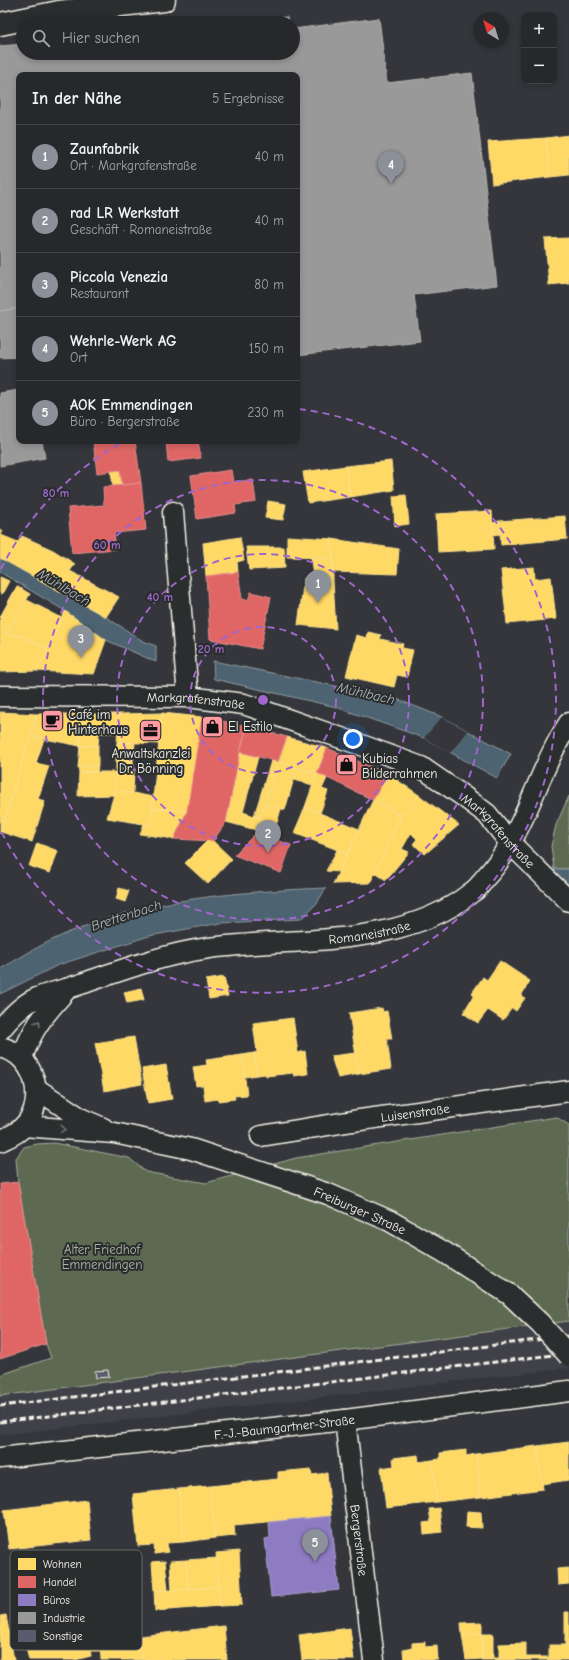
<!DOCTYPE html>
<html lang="de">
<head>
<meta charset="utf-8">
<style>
  body { margin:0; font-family:"Comic Neue",sans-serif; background:#333438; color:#f1f3f6 }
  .controls { position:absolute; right:12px; top:12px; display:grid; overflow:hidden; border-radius:8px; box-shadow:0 2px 6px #0003 }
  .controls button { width:36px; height:36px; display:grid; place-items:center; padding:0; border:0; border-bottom:1px solid #434448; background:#27282c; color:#f1f3f6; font:20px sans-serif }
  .compass { position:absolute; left:473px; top:12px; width:36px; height:36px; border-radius:50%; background:#27282c; box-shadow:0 2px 6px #0003; rotate:322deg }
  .you { position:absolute; left:353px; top:739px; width:14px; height:14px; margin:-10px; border:3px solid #fff; border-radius:50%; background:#1a73e8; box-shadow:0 0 0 6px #1a73e833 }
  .badge { display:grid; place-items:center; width:26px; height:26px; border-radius:50%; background:#8c9099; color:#fff; font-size:13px; font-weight:700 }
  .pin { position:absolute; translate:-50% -33px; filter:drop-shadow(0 1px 2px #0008) }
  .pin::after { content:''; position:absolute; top:21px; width:14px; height:12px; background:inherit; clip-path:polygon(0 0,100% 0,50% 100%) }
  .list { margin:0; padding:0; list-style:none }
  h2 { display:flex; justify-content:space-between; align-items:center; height:52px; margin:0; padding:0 16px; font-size:17px }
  h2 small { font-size:13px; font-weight:400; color:#a4a6a9 }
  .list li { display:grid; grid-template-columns:26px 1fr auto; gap:12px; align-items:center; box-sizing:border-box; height:64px; padding:0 16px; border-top:1px solid #434448 }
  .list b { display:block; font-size:15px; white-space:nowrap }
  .list p { margin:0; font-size:13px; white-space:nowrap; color:#a4a6a9 }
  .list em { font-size:13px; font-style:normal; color:#a4a6a9 }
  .icon { flex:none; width:22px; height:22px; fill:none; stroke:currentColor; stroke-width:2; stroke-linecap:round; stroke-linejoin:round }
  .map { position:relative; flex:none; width:569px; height:1660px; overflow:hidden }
  .search { position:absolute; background:#27282c; box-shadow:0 2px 6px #0003; left:16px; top:16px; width:284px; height:44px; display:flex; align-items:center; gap:10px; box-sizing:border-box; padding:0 14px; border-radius:22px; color:#a4a6a9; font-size:15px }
  .panel { position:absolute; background:#27282c; box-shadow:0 2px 6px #0003; left:16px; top:72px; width:284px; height:372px; border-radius:8px }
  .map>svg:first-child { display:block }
  .built { fill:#40414a }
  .green { fill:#5d6a51; stroke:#a8ae9c }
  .water { fill:#4d6371; stroke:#909ca1 }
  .pier { fill:#34363b }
  .homes { fill:#ffd966; stroke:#fce08d }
  .shops { fill:#e06666; stroke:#e6908d }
  .offices { fill:#8e7cc3; stroke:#ad9fce }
  .industry { fill:#999; stroke:#b4b3b1 }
  .building { fill:#5c5b6d; stroke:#f4f1e8 }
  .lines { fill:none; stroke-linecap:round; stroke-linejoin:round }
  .street-casing { stroke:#f4f1e8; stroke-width:23 }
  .secondary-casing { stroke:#f4f1e8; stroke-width:25 }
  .street { stroke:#2a2d2e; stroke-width:20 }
  .secondary { stroke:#2a2d2e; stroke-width:22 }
  .rail { stroke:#f4f1e8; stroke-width:3; stroke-dasharray:6 3; stroke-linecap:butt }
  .street-bridge-casing { stroke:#f4f1e8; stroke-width:23; stroke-linecap:butt }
  .street-bridge { stroke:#2a2d2e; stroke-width:20 }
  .oneway { stroke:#71726f }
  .ring { fill:none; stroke:#9f67cb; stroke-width:2; stroke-dasharray:7 5 }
  .labels { text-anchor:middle; stroke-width:4; stroke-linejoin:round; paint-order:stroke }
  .street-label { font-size:13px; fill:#f4f1e8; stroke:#2a2d2e }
  .poi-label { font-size:13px; fill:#f4f1e8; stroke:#2a2d2e; text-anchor:start }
  .park-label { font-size:13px; fill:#b0b4a4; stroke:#2a2d2e }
  .water-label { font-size:14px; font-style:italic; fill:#b1b8b8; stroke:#2a2d2e }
  .key { fill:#2a2d2e; stroke:#676866; stroke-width:1 }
  .key-label { font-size:11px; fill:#f4f1e8 }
  .centre { fill:#9f67cb; stroke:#2a2d2e; stroke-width:2 }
  .ring-label { font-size:12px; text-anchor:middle; font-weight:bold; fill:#9f67cb; stroke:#2a2d2e; stroke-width:4; stroke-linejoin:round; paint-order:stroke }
</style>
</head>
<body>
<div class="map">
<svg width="569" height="1660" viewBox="0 0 569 1660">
  <rect width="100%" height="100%" fill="#34363b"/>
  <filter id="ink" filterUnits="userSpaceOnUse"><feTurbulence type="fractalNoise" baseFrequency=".025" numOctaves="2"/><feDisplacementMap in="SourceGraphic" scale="8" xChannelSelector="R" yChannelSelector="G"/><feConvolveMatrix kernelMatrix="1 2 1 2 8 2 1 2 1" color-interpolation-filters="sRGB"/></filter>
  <g filter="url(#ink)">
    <path class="built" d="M569,1321V1368L0,1435V1397Z"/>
    <path class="green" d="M569,796V869H554L551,846L556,825Z
      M556,1117L569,1125V1321L0,1396V1375L51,1358L46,1344L18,1182L16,1158L24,1147L37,1144L54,1143L129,1158L146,1172L206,1183L296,1158Z"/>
    <path class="water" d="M0,558L106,617L143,641L156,646V662L106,640L65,611L0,572Z
      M213,661L394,698L442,717L511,754L497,778L424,738L336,707L214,679Z
      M554,869H569V888L562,881Z
      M326,888L317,903L301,919L220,923L149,936L58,965L0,994V969C17,960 33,949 50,941C137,899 231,892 326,888Z"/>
    <path class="pier" d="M442,717L468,731L450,753L424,738Z"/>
    <path class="homes" d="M569,135V175L550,177L546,138Z
      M546,138L550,177L492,184L488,142Z
      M569,238V283L549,285L545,239Z
      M391,461L394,490L350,497L346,466Z
      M346,466L350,497L308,503L303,472Z
      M120,470L122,485L113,486L111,471Z
      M406,495L409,524L395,526L393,496Z
      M268,501L286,504L283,520L265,518Z
      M492,511L494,549L438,552L436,514Z
      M565,516L567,539L501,545L499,521Z
      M499,521L500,534L493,535L492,523Z
      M0,529L3,531L1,535L18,542L22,536L53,550L75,564L70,571L119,597L106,617L0,558Z
      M287,536L332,539L333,558L287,557Z
      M240,537L244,560L237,562L238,572L206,576L203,543Z
      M332,539L399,549L397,574L333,572Z
      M246,547H284L285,568L249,570Z
      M311,558H333V581L313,579Z
      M534,567L535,579L551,577L556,619L507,624L501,570Z
      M0,577L9,581L2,594L0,593Z
      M304,578L333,581L336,629L298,625Z
      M17,586L30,594L6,634L21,636L48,648L37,671L0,672V617Z
      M27,600L62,618L48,648L21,636L6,634Z
      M65,611L106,640L94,674L37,671Z
      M368,632L381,635L380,639L403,644L402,648L413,650L407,677L397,675L394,687L346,676L356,635L367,638Z
      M0,712L37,714L0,834Z
      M162,713L159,744L117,742L119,714Z
      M162,713L202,717L187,811L152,808Z
      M37,714H82L80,746L30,736Z
      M82,714H119L117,733H80Z
      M80,733H99L98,745L80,746Z
      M30,736L44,739L36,763L49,766L38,799L45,801L32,842L1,832Z
      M287,737L327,748L317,773L278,762Z
      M117,742L135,743L134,753L116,752Z
      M98,745V766L78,767L80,746Z
      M116,752L134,753L133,761H116Z
      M240,752L258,757L243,812L260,818L256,830L226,822Z
      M116,761H133L134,772H116Z
      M271,761L278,762L260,818L254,816Z
      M278,762L297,768L285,810L265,804Z
      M98,766L97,772H79L78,767Z
      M297,768L317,773L313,785L294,780Z
      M79,772H116L115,795L78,796Z
      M116,772H134L133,793L115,791Z
      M317,773L327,778L322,789L328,791L320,813L305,807Z
      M388,774L419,795L401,816L373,800Z
      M115,791L133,793L153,797L150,825L107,818Z
      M419,795L459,825L425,854L413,844L417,839L411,833L402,849L409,852L386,880L375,873L401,816Z
      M373,800L401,816L375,873L370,883L333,884Z
      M265,804L281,809L275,829L258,824Z
      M305,807L359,829L348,854L294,833Z
      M152,808L187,811L174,839L140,834L144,824L150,825Z
      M207,841H213L232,859L208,884L185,863Z
      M37,843L58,851L50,873L29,866Z
      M337,850L348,854L339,872L326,871Z
      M119,888L129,891L125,902L116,899Z
      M500,961L530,981L521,996L525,998L516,1011L512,1008L503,1020L488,1010L478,1023L463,1013L474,995L472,993L483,977L487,980Z
      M224,977L228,996L209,999L206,980Z
      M141,988L144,1000L127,1003L124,992Z
      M382,1008L383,1012L387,1011L392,1039H387L391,1069L359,1074L349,1013Z
      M293,1018L298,1053L305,1051L308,1074L294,1076L293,1073L266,1076V1074L257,1075L254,1053L257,1052L253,1023Z
      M134,1037L142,1084L104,1091L95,1043Z
      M254,1053L257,1075L245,1077L242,1055Z
      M355,1053L359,1074L338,1078L331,1056Z
      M242,1055L247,1095L234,1096L235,1099L218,1101L217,1099L205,1101L203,1085L196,1086L193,1067L207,1065L206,1060Z
      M166,1065L172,1099L148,1103L142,1069Z
      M569,1442V1480L542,1484L537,1446Z
      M537,1446L543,1489L481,1497L476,1454Z
      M466,1450V1456L476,1454L481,1497L437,1502L432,1460L440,1459V1453Z
      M418,1455L419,1462L432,1460L437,1502L386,1508L381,1468L394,1466L393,1458Z
      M311,1469L312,1475L327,1473L331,1516L234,1525L235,1536L215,1538L210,1486L278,1479V1472Z
      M210,1486L215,1538L184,1542L179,1489Z
      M179,1489L184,1542L167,1543L168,1552L155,1554L154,1545L138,1546L133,1494Z
      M87,1500L91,1540L9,1549L4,1510Z
      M439,1508L442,1532L424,1534L423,1523L431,1522L429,1509Z
      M467,1511L481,1512L482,1528L466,1527Z
      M239,1551L242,1605L220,1606L216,1553Z
      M217,1558L219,1587L188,1589L186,1560Z
      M186,1560L188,1589L172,1590L170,1561Z
      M165,1561L168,1590L154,1591L152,1562Z
      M569,1568V1584L558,1585L557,1569Z
      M219,1587L220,1606L155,1611L154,1591Z
      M82,1590L91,1656L75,1660H29L16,1608Z
      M565,1612H569V1645H565Z
      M6,1615L14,1660H0V1616Z
      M482,1622V1634L462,1635L461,1623Z
      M224,1626L227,1660H143L140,1636Z
      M350,1628L354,1660H302L299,1635Z
      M482,1634H493V1658H499V1644L526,1643V1657H549V1645H569V1660H482Z
      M482,1634V1659L466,1660L462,1635Z
      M140,1636L143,1660H101L100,1641Z
      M100,1641V1651H91L89,1642Z
      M425,1642V1647L437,1646L438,1660H404L403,1650L412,1648V1643Z"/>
    <path class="shops" d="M93,441H135L141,483L122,485L120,470L97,473Z
      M166,441H198L201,458L168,462Z
      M231,470L233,482L253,480L256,502L235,505L236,513L197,519L191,476Z
      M141,483L146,530L114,533L116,549L72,553L68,508L104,505L103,487Z
      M238,572L242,599L248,600L251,592L271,597L260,649L210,639L206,576Z
      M202,717L247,726L240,752L226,822L213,841L174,839L187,811Z
      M247,726L287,737L278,762L240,752Z
      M327,748L388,774L373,800L317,773Z
      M256,833L291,845L281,873L234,855Z
      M18,1182L46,1344L0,1359V1184Z"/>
    <path class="offices" d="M331,1516L339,1590L271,1597L265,1539L270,1538L269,1522Z"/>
    <path class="industry" d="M287,17L288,23H210Z
      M379,18L387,83L472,73L497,285L414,295L420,341L297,355V75H19V308L0,311V46L23,44V53H293V29Z
      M19,308V357L0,358V311Z
      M19,390V441H42L45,458L0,466V393Z"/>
    <path class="building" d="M108,1370L109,1377L96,1378L95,1371Z"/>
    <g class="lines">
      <defs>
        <g id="street">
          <path d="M173,512L188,697"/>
          <path id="s1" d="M0,696L188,697L244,704L364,746L421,767L463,796L487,814L511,844L569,901"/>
          <path id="s2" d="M0,1030C9,1019 24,1003 37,998C52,992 68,989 84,983C125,969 165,954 209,948C293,937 403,949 472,892C477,889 481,884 484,879C526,834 536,773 569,723"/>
          <path d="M0,1047C35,1054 48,1101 24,1126C18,1133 9,1137 0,1141"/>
          <path d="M22,1058C33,1026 45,1014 67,989"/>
          <path d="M37,1089L82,1119L103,1128"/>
          <path d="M24,1126L114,1133L191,1149L328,1194L390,1221"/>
          <path id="s3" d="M261,1136L353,1121L569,1091"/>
          <path id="s4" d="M345,1420L374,1660"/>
          <path id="s5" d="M0,1458L345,1420L569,1391"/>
        </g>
        <path id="secondary" d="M0,24L59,12L164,0"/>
      </defs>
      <use href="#street" class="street-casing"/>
      <use href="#secondary" class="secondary-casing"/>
      <use href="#street" class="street"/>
      <use href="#secondary" class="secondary"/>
      <path class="rail" d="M0,1406L569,1336
        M0,1422L569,1353"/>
      <defs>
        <path id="street-bridge" d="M390,1221L444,1252L509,1294L540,1323L569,1356"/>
      </defs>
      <use href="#street-bridge" class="street-bridge-casing"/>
      <use href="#street-bridge" class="street-bridge"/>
    </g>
    <defs><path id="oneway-chevron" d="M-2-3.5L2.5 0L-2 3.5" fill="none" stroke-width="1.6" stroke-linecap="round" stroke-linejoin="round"/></defs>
    <g class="oneway">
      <use href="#oneway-chevron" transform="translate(38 1023) rotate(-58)"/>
      <use href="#oneway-chevron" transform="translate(63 1129) rotate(5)"/>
    </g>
  </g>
  <g class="ring">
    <circle cx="263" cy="700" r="73"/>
    <circle cx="263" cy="700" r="146"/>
    <circle cx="263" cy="700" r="220"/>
    <path d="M1 569A293 293 0 0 1 125 441M299 409A293 293 0 1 1 1 831"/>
  </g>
  <defs>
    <symbol id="cafe-square" viewBox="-11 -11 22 22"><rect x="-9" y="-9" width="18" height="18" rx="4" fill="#ff9aa2" stroke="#2a2d2e"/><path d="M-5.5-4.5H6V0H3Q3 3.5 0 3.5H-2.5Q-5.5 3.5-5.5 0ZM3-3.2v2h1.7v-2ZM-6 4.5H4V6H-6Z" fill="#111"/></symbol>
    <symbol id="shop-square" viewBox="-11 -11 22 22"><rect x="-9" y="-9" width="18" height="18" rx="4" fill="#ff9aa2" stroke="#2a2d2e"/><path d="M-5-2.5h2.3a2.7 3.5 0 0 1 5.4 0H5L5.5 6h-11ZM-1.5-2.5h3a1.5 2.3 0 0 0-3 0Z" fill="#111"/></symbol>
    <symbol id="office-square" viewBox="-11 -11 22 22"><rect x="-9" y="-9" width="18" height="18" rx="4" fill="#ff9aa2" stroke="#2a2d2e"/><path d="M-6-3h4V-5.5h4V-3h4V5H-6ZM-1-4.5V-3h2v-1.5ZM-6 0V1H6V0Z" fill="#111"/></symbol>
  </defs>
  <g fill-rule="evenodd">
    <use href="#cafe-square" x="40" y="708" width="25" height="25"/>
    <use href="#shop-square" x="200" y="714" width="25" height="25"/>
    <use href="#office-square" x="138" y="718" width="25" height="25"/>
    <use href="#shop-square" x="334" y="752" width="25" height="25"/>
  </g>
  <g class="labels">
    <g class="street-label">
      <text dy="5" stroke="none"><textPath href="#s1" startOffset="196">Markgrafenstraße</textPath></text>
      <text dy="5" stroke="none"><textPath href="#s1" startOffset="533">Markgrafenstraße</textPath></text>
      <text dy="5" stroke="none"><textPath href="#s2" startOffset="390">Romaneistraße</textPath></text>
      <text dy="5" stroke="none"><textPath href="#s3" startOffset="156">Luisenstraße</textPath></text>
      <text transform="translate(360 1210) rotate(24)" y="5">Freiburger Straße</text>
      <text dy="5" stroke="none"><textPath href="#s5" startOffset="286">F.-J.-Baumgartner-Straße</textPath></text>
      <text dy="5" stroke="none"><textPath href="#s4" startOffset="121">Bergerstraße</textPath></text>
    </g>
    <g class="poi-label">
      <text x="68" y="719">Café im<tspan x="68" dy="15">Hinterhaus</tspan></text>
      <text x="228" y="731">El Estilo</text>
      <text x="151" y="758" text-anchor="middle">Anwaltskanzlei<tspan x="151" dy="15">Dr. Bönning</tspan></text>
      <text x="362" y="763">Kubias<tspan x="362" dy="15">Bilderrahmen</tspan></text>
    </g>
    <g class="park-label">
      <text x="102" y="1254">Alter Friedhof<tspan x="102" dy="15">Emmendingen</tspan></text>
    </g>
    <g class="water-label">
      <text transform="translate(64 587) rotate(31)" y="5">Mühlbach</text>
      <text transform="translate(366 693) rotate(13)" y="5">Mühlbach</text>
      <text transform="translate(126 915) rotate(-18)" y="5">Brettenbach</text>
    </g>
  </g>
  <rect x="10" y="1550" width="132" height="100" rx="6" class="key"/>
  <rect x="18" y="1558" width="18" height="12" fill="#ffd966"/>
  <rect x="18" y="1576" width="18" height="12" fill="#e06666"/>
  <rect x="18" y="1594" width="18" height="12" fill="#8e7cc3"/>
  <rect x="18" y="1612" width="18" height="12" fill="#999"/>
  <rect x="18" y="1630" width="18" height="12" fill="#5c5b6d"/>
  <g class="key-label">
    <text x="43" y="1568">Wohnen</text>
    <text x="43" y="1586">Handel</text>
    <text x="43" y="1604">Büros</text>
    <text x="43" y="1622">Industrie</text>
    <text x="43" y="1640">Sonstige</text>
  </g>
  <circle cx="263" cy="700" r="6" class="centre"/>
  <g class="ring-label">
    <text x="56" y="497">80 m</text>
    <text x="107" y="549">60 m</text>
    <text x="160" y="601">40 m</text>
    <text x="211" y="653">20 m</text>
  </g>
</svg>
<div class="controls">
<button>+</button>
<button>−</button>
</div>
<svg class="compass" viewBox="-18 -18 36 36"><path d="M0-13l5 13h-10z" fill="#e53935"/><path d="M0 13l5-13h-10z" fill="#a4a6a9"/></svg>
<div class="you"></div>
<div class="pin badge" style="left:318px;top:603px">1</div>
<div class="pin badge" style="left:268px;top:853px">2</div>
<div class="pin badge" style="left:81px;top:658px">3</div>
<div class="pin badge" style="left:391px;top:184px">4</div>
<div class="pin badge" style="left:315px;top:1562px">5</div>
<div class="search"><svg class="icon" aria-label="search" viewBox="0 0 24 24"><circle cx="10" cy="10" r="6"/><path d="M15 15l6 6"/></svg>Hier suchen</div>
<section class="panel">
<h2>In der Nähe<small>5 Ergebnisse</small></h2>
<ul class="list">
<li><span class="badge">1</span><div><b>Zaunfabrik</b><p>Ort · Markgrafenstraße</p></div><em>40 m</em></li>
<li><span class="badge">2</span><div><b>rad LR Werkstatt</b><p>Geschäft · Romaneistraße</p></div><em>40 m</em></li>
<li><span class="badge">3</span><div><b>Piccola Venezia</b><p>Restaurant</p></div><em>80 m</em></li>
<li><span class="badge">4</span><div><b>Wehrle-Werk AG</b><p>Ort</p></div><em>150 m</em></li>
<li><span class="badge">5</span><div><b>AOK Emmendingen</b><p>Büro · Bergerstraße</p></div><em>230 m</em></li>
</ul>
</section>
</div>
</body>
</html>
